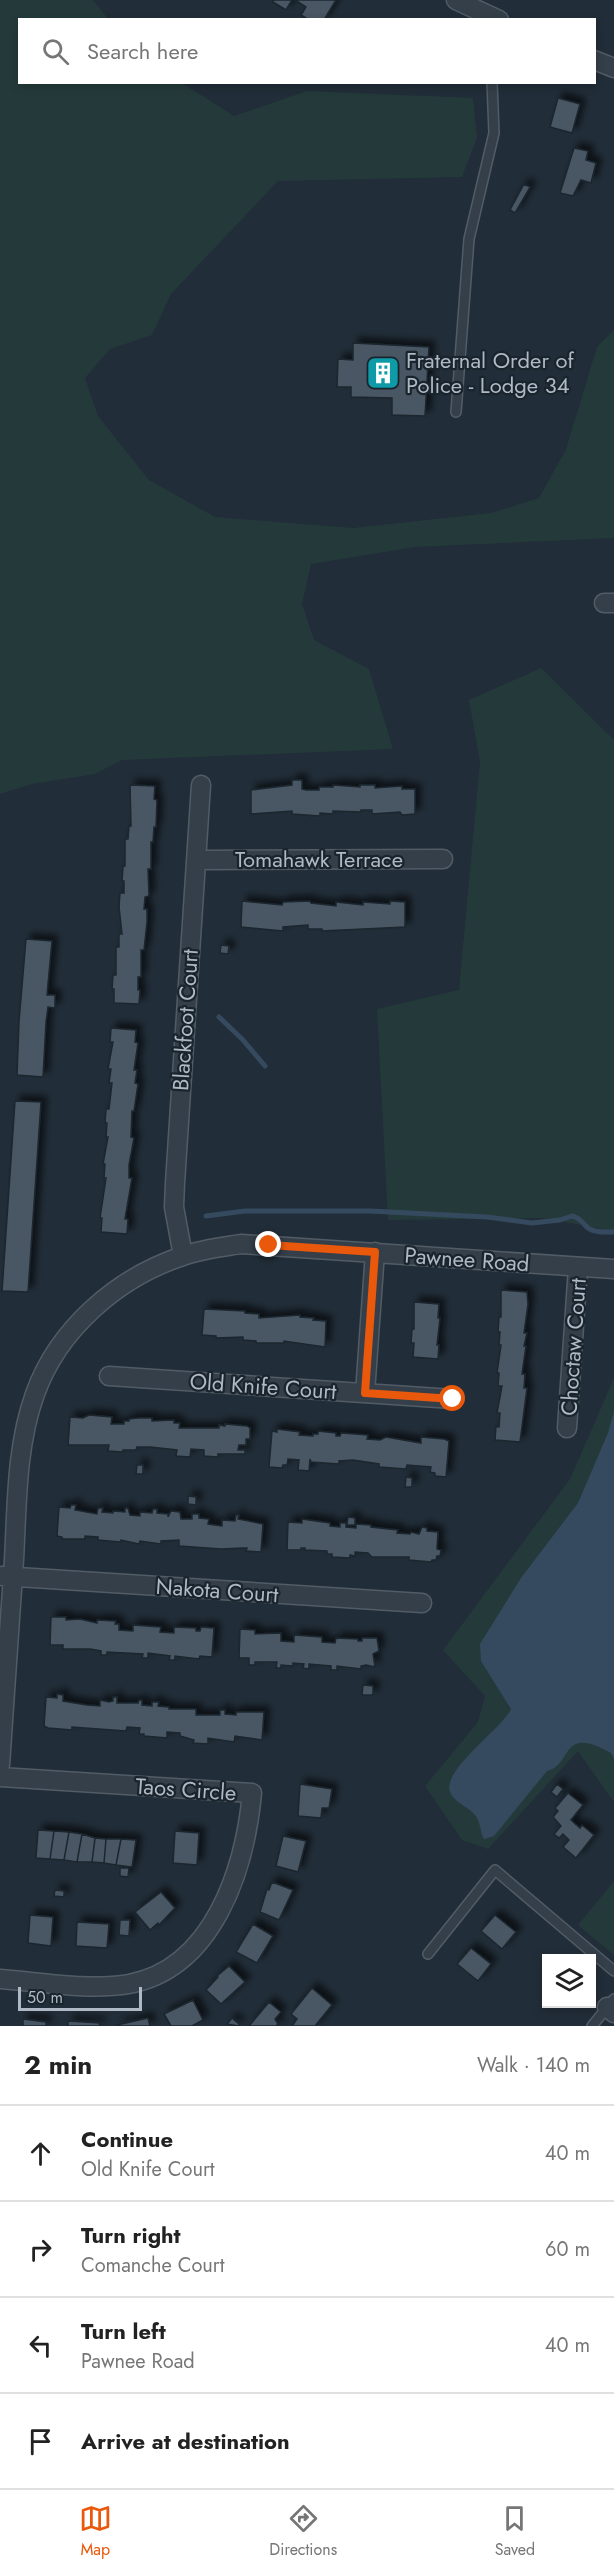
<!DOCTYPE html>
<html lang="en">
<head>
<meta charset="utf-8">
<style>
  body { margin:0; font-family:Jost,sans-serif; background:#f2f2f2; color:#222 }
  .controls { position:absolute; right:18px; bottom:18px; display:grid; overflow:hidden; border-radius:0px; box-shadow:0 3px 9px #0003 }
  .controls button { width:54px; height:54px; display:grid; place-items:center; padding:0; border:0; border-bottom:2px solid #e0e0e0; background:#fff; color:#222; font:30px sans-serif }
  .scale { position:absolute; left:18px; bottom:15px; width:124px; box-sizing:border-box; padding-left:6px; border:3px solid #afb9c5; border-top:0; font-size:16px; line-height:21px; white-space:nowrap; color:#afb9c5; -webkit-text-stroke:4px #1a242d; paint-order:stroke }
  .stop { position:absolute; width:18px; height:18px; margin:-14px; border:4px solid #ea580c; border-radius:50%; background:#fff }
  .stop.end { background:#ea580c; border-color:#fff; box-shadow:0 2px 6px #0008 }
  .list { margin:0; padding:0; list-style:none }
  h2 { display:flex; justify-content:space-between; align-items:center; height:78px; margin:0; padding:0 24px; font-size:26px }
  h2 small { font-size:20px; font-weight:400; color:#767676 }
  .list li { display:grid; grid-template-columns:39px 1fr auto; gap:18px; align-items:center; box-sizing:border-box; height:96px; padding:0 24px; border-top:2px solid #e0e0e0 }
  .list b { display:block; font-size:22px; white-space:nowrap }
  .list p { margin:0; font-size:20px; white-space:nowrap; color:#767676 }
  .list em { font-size:20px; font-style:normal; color:#767676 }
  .icon { flex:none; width:33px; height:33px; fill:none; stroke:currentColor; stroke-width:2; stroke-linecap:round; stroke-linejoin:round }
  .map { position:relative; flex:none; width:614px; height:2026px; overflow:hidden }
  .search { position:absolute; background:#fff; box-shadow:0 3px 9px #0003; left:18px; right:18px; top:18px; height:66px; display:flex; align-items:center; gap:15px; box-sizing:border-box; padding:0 21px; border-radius:0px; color:#767676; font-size:22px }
  .sheet { height:462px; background:#fff }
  nav { display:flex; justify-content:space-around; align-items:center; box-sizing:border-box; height:84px; border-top:2px solid #e0e0e0; background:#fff; font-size:16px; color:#767676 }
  nav a { display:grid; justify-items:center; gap:3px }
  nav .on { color:#ea580c }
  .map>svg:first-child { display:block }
  .green { fill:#243a3a }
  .water { fill:#354a5f }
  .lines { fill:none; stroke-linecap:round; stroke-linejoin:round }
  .stream { stroke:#354a5f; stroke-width:5 }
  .building { fill:#495764; stroke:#1c262f; stroke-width:1.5; filter:url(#shadow) }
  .service-casing { stroke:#525c66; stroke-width:12 }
  .minor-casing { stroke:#525c66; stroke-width:21 }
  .service { stroke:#353f49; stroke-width:9 }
  .minor { stroke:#353f49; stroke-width:18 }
  .route { stroke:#ea580c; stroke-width:8 }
  .labels { text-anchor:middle; stroke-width:4.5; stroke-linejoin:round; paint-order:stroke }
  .poi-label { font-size:22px; fill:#afb9c5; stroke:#1a242d; text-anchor:start }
  .street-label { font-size:22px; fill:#afb9c5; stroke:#1a242d }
</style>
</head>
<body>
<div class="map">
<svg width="614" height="2026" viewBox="0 0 614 2026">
  <defs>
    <filter id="shadow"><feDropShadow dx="5.5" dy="-5.5" stdDeviation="3" flood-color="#0009"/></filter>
  </defs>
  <rect width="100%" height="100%" fill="#212d38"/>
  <path class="green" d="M0,0H93L108,19L20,20V82L182,83L234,116L307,91L473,98L477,138L462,177L278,181L171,294L152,335L110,349L85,378L98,416L149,480L215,517L353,528L491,513L539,498L566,449L597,347L614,330V538L415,547L311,564L302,604L314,640L369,669L393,749L122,760L95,774L32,784L0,794Z
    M541,668L614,740V1231L543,1218L388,1220L377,1009L459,990L480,762L469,700Z
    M614,1378V1802L578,1751L488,1849L462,1840L425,1786L478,1722L485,1696L443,1650L570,1479Z
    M614,1881V1955L578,1925Z"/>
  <path class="water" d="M614,1411V1759L611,1753C560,1724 573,1765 547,1771L494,1836L484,1839C480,1832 481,1825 477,1818C471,1807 455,1804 450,1792C442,1769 502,1729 511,1709L481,1661L480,1644L521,1578L578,1503L608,1433Z"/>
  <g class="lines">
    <path class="stream" d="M219,1017L243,1040L265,1066
      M206,1216L245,1211H370L487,1217L532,1223L560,1220L572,1216C581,1218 582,1223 588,1228C595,1233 606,1232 614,1232"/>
  </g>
  <path class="building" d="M274,0H292L286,10L273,2Z
    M295,0H336L324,20H309L301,15L306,7Z
    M558,98L580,104L572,133L550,127Z
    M574,148L588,151L586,160L596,163L591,183L581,180L573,196L560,193Z
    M524,184L530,187L515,213L510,210Z
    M353,343L429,347L425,416L392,415V398L351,397V387H337L338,359L353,360Z
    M292,780H302V789L306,790H319V787H333V785L360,787V785H375V788L402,786V789H415V814L402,815L400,812L372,814V810H361V812L333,811V814L320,813V816L292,814V811L251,814V790L292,785Z
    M130,785L155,786L154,799L157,800L156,827H154L153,842H151V869H148L149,896L145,897L144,909H147V922L144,950H141V977H138V990H140L139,1004L114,1003V989H112L113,975H116V947H119V934H122L119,907L120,893H124V881H122L123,866H125V839H128L129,826H131Z
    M242,901L282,905L283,902L310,901L311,903L336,906V902L363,905V902L390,904V901L405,902V927L322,931V929H308V925L283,927V931L241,927Z
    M26,939L52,941L47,995H55V1008L48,1007L46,1022L43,1077L17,1075L19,1021Z
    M221,945L229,946L228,954L220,953Z
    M111,1028L136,1030L135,1042L138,1043L134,1070H137L135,1083L138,1084L134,1111H132L131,1137L134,1138L129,1165V1178H132L125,1219H128L127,1234L101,1232L102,1218H100L106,1178H104L105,1164H103L108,1137H106L107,1123H105L106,1109H109L112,1083H109L111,1069H108L113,1042H110Z
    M15,1101L41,1102L28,1292L2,1291Z
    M501,1290L527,1292L528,1304L524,1333H527L524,1346H526L522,1374H525L524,1388H527L520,1442L495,1440L496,1426L499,1427L500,1413H497L502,1386H498L499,1373H497L501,1345H499L500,1332H498L499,1317H501Z
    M414,1302L439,1304L438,1318H440L437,1345H439L438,1359L413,1357L414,1343H411L412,1329H414Z
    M204,1309L245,1311V1313L259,1314V1318L300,1315V1317L314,1318L313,1320L326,1321L325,1347L284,1341V1343H256V1341L243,1340V1337L216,1338V1336L202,1335Z
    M89,1415L112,1417L111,1424H124V1421H129V1419L138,1418H152V1421L174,1420V1423H180L179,1428H219V1425L225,1426V1424L247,1426L250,1428V1439H246V1445H239L238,1450H245V1454H218V1457L204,1456V1450L191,1449L190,1457L176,1456L177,1450L150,1447H137L136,1450H123V1452L108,1451L109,1445H68L70,1417L83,1418Z
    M277,1429L300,1432L299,1435L313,1436V1434H318V1431L336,1433V1436H340L341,1433L368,1435L367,1439L380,1440L386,1437L421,1443V1437L444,1439L449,1441L446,1477L435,1476V1473L430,1472L431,1467L407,1465L406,1469L379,1467V1464L353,1460L339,1461V1464L311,1462L310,1459L309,1471L298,1470L299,1460L288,1459L287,1465H283L282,1468L269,1467L272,1431L277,1432Z
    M137,1465H143V1474H136Z
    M406,1477L412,1478V1487H405Z
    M188,1496L196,1497V1505L188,1504Z
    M71,1505H76L75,1510L97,1514L98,1508H103L102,1512L113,1513V1511L125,1512V1508H128L130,1515L140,1516V1512L152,1513L153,1509H157V1513L168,1514V1517L171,1511L180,1512L181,1519H192V1514H199V1518L209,1519L208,1524L222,1526V1520L235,1521L236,1515H239L238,1519L263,1524L261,1552L246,1551L247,1548H243L221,1549L179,1546V1540L161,1541V1544L140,1541L139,1544L121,1540L120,1542L98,1540V1537L85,1536V1539H62V1537L57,1536L59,1507L70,1508Z
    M348,1517L355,1518V1525H347Z
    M302,1519L330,1523V1526L340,1527V1523H346V1527L356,1528V1524L371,1525V1527L398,1530L397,1533L410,1534L411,1532L419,1534L422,1527L427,1528V1531L438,1532L437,1549L441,1550L440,1556H437L436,1560H432L431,1562L409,1560V1557H372L368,1553L355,1552V1556L350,1555V1558L332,1557V1554H327V1551L305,1550V1548H301V1550H287L288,1522L302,1523Z
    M51,1617H66V1620L80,1619L97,1623V1620L116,1621L115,1624H119V1630L133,1631V1625L161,1627L160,1632L174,1633V1627L196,1628V1631H200L201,1627L214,1628L212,1657L200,1656L199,1659L175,1656V1660H169L170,1656L148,1653V1658H142L143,1654L107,1652V1655H101V1651L90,1649H63V1645H50Z
    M240,1629L255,1630V1634L281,1633V1641L294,1642V1635L322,1637V1642L335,1643L336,1638L358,1639V1641H362V1638H377L379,1651L373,1654L375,1667L366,1665L361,1666V1669L337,1666V1670H331V1666L309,1664V1669L303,1668L304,1664L293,1663V1666L281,1665V1668H276L277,1662H255V1665H249V1658H239Z
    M363,1685L373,1686V1695H362Z
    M57,1694L63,1695V1701L87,1705L100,1706V1700L109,1702L113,1701V1697H117V1703H138L139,1700H142V1705L152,1706V1702H159L158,1706L169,1707V1709H196V1715H220V1710H225V1714L236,1715V1712H264L262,1740L235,1736L234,1742L208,1738V1744L193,1743L194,1740L180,1736V1733L167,1732V1738L144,1736V1734H139L140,1728L127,1727L126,1731L72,1727V1730L48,1728L44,1726L46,1697L57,1698Z
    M300,1784L332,1789L329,1808H322L321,1818L298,1816Z
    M557,1784L563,1789L557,1797L551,1792Z
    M568,1793L583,1805L571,1820L580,1828L582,1825L594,1835L576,1858L563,1847L569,1840L563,1834L559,1838L554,1834L561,1826L553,1817L558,1811L555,1808Z
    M38,1830L54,1831L50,1859L36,1858Z
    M54,1831L69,1832L64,1860L50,1859Z
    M175,1831L199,1833L197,1865L173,1863Z
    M69,1832L82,1834L77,1862L64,1860Z
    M82,1834L95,1838L92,1862H77Z
    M283,1836L306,1841L298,1872L276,1866Z
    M95,1838L106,1839L104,1863L92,1862Z
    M106,1839H121L116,1865L104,1863Z
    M121,1839L136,1840L132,1867L116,1865Z
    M120,1868H129L128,1877L120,1876Z
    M272,1882L293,1890L279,1920L260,1912L267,1889L269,1890Z
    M55,1890L64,1891V1897L54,1896Z
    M161,1892L175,1908L159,1925L158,1923L150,1930L135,1912Z
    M30,1915L53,1917L51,1946L28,1943Z
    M495,1915L516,1932L502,1949L481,1931Z
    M120,1920H130L129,1936L119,1935Z
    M77,1922L109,1924L107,1948L76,1946Z
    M253,1924L273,1936L257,1963L236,1952Z
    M471,1948L491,1964L478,1981L457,1964Z
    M229,1966L245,1982L221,2004L206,1990L218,1977L217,1976Z
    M312,1988L332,2005L315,2026H292L297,2019L291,2014Z
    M193,2000L203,2020L192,2026H171L164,2014Z
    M269,2002L281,2012L275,2019L278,2024L276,2026H249Z
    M148,2018L150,2026H117V2025Z
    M232,2018L239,2024L238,2026L227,2024Z
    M23,2019L46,2022V2026H23Z
    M68,2021L100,2023L99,2026H68Z"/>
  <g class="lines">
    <defs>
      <path id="service" d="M456,412L469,239L494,133L492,82
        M428,1954L495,1870L614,1971
        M592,2026L614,1999"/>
      <path id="minor" d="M456,0L499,20
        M594,60L614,68
        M604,603H614
        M196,860L443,859
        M183,1256L174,1207L175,1183L201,785
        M109,1376L453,1399
        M365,1393L375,1252
        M567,1428L578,1267
        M2,1576L422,1603
        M0,1765C4,1697 9,1629 14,1560C17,1506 16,1446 35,1394C58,1329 118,1277 183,1256C202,1249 222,1247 241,1244L614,1269
        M0,1777L252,1793C245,1868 214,1968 129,1984C88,1991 41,1982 0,1979
        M607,2007L614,2013"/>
    </defs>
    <use href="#service" class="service-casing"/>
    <use href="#minor" class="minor-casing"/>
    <use href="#service" class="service"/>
    <use href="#minor" class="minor"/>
  </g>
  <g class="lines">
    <path class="route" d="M269,1245L375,1252L365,1393L453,1399"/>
  </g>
  <defs>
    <symbol id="building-square" viewBox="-11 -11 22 22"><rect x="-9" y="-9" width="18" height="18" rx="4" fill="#0f9aa8" stroke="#1a242d"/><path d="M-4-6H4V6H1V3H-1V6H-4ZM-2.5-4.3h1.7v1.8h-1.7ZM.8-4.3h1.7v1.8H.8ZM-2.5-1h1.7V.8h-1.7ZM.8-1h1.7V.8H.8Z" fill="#fff"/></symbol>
  </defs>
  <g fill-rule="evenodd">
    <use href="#building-square" x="364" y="354" width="38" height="38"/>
  </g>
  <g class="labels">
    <g class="poi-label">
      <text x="406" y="368">Fraternal Order of<tspan x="406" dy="25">Police - Lodge 34</tspan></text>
    </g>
    <g class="street-label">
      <text x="319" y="867">Tomahawk Terrace</text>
      <text transform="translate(185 1020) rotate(-86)" y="8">Blackfoot Court</text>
      <text transform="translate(467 1259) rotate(4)" y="8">Pawnee Road</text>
      <text transform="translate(573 1347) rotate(-86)" y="8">Choctaw Court</text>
      <text transform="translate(263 1386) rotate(4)" y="8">Old Knife Court</text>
      <text transform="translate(217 1590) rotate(4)" y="8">Nakota Court</text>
      <text transform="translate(186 1789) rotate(4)" y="8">Taos Circle</text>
    </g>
  </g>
</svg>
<div class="controls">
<button><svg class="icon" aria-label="layers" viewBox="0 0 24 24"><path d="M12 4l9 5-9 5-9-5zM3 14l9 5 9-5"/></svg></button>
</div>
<div class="scale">50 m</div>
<div class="stop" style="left:453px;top:1399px"></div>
<div class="stop end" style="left:269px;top:1245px"></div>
<div class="search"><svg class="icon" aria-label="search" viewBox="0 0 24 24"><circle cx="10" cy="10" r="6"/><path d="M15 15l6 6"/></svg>Search here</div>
</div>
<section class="sheet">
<h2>2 min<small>Walk · 140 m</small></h2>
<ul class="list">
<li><svg class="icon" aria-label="ahead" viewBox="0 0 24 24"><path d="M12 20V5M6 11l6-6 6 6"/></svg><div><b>Continue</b><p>Old Knife Court</p></div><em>40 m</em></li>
<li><svg class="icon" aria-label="right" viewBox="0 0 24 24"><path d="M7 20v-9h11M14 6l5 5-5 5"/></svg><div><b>Turn right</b><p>Comanche Court</p></div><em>60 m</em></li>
<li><svg class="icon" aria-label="left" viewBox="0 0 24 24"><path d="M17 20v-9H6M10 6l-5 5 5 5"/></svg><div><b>Turn left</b><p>Pawnee Road</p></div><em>40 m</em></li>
<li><svg class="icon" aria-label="arrive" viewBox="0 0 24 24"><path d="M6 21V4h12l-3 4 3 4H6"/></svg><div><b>Arrive at destination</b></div></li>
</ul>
</section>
<nav>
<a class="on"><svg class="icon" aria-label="map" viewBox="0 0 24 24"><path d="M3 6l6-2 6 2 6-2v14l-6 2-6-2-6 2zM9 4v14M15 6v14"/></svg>Map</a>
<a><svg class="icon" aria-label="directions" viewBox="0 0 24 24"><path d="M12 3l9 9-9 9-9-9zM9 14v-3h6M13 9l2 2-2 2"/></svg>Directions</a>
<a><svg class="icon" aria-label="saved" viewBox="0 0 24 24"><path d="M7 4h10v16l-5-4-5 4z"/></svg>Saved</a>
</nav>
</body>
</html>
